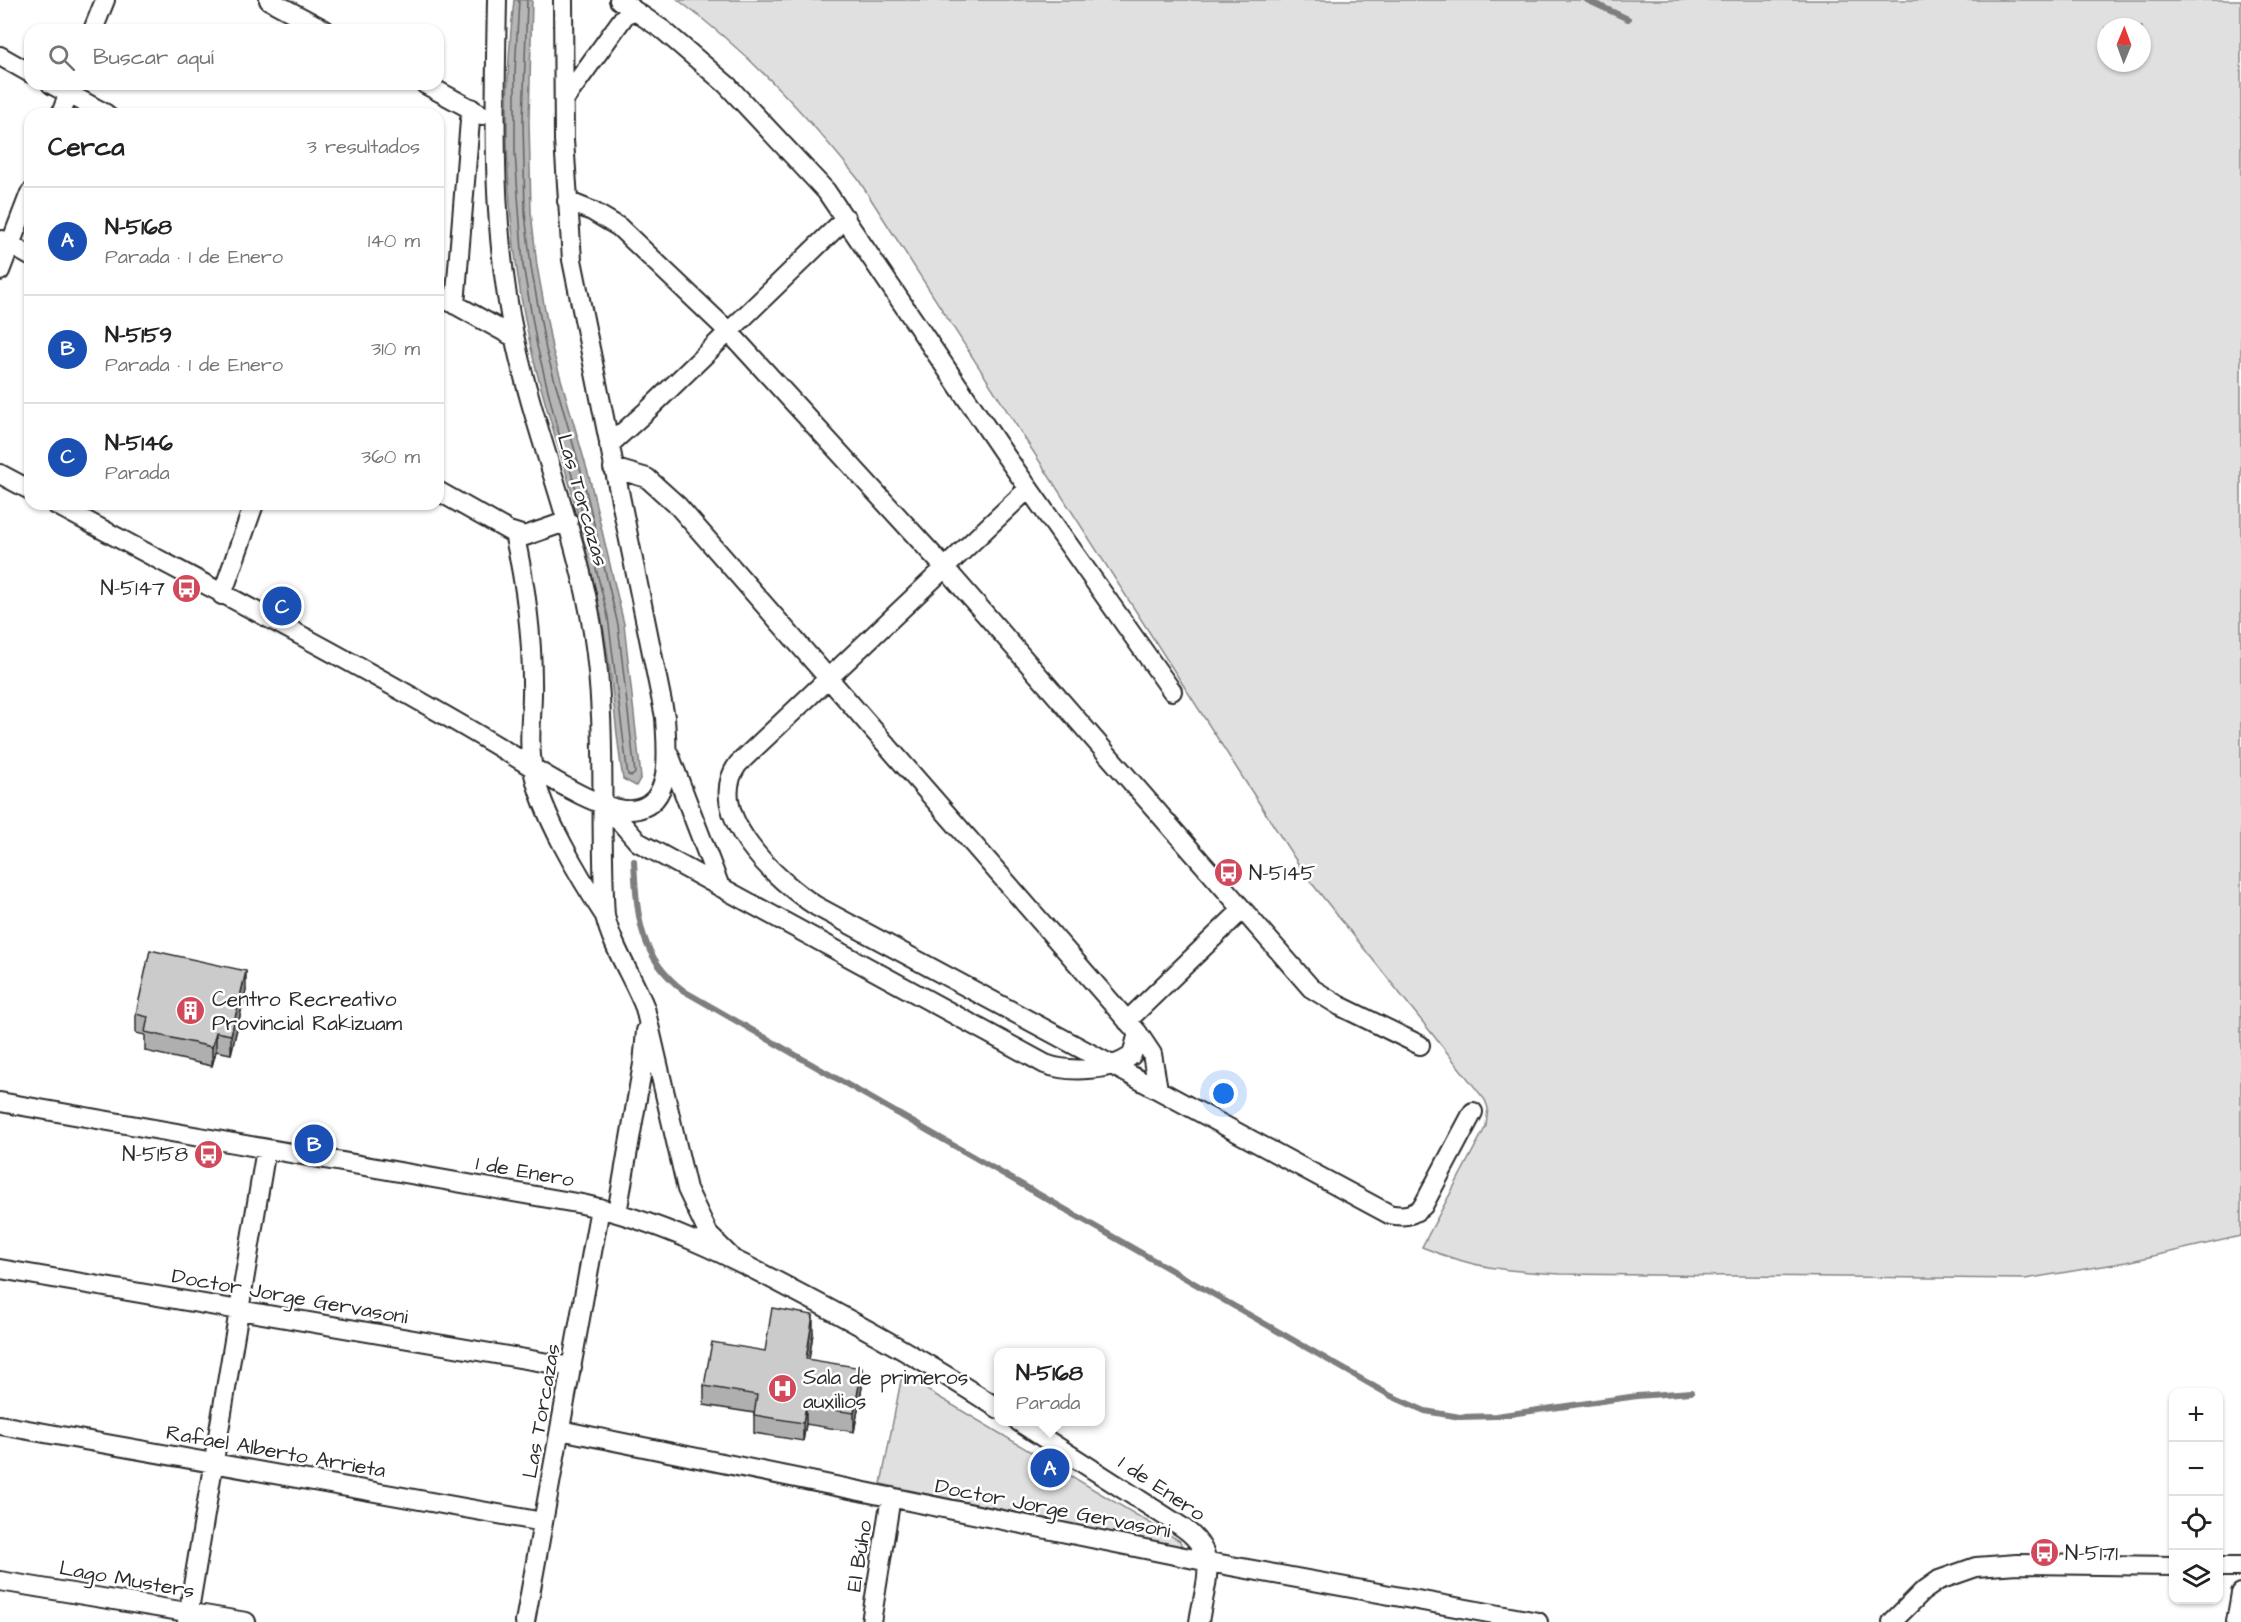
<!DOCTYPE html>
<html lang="es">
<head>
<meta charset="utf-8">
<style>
  body { margin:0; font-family:"Architects Daughter",sans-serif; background:#f2f2f2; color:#222 }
  .controls { position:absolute; right:18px; bottom:18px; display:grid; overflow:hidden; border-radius:12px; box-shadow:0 2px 4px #0004 }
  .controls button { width:54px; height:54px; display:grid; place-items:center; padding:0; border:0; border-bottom:2px solid #e0e0e0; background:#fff; color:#222; font:30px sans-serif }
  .compass { position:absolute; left:2097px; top:18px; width:54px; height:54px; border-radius:50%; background:#fff; box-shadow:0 2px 4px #0004; rotate:1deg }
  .you { position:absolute; left:1224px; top:1094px; width:21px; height:21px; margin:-15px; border:4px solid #fff; border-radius:50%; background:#1a73e8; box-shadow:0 0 0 9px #1a73e833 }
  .badge { display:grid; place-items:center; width:39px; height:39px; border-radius:50%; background:#0b8043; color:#fff; font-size:20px; font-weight:700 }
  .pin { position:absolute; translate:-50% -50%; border:3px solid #fff; box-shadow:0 2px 6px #0006 }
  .popup { position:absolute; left:994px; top:1348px; width:111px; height:78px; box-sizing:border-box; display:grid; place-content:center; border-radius:12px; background:#fff; filter:drop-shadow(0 2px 4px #0005); font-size:20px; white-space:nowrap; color:#767676 }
  .popup b { font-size:22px; color:#222 }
  .popup::after { content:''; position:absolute; left:50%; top:100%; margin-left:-12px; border:12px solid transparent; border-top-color:#fff }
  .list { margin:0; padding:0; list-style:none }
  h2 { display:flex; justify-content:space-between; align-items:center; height:78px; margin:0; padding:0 24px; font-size:26px }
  h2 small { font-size:20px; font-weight:400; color:#767676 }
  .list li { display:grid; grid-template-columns:39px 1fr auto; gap:18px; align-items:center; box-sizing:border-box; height:108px; padding:0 24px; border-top:2px solid #e0e0e0 }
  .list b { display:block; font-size:22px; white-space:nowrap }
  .list p { margin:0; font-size:20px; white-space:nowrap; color:#767676 }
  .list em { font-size:20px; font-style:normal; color:#767676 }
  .icon { flex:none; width:33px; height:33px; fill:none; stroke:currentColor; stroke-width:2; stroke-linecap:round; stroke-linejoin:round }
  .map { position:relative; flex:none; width:2241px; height:1622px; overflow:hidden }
  .search { position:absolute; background:#fff; box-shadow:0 2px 4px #0004; left:24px; top:24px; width:420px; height:66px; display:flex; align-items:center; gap:15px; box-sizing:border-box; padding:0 21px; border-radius:18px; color:#767676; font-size:22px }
  .panel { position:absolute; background:#fff; box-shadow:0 2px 4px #0004; left:24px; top:108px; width:420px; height:402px; border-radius:18px }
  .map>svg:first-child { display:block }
  .green { fill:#e0e0e0; stroke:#868686; stroke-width:1.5; fill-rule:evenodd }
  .water { fill:#b6b6b6; stroke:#7e7e7e; stroke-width:1.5 }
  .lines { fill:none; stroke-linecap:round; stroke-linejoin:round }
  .shore { stroke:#636363; stroke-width:1.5 }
  .stream { stroke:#7e7e7e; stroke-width:6 }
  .minor-casing { stroke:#2b2b2b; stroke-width:22 }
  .minor { stroke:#fff; stroke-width:18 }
  .wall { fill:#afafaf; stroke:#2b2b2b; stroke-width:1.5 }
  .shaded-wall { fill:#8e8e8e; stroke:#2b2b2b; stroke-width:1.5 }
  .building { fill:#cbcbcb; stroke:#2b2b2b; stroke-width:1.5 }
  .labels { text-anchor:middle; stroke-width:5; stroke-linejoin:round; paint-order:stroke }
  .street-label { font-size:21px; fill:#2b2b2b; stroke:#fff }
  .poi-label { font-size:21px; fill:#2b2b2b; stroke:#fff; text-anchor:start }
</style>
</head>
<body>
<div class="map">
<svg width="2241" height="1622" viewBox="0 0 2241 1622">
  <rect width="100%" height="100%" fill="#fff"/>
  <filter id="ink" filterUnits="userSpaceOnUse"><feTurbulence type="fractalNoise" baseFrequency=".0167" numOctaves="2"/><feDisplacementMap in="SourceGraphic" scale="12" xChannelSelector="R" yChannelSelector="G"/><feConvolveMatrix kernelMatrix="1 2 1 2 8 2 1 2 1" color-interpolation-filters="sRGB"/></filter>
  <g filter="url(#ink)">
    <path class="green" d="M678,0H2241V1236L2127,1262L2025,1279L1560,1274C1507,1271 1472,1268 1422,1247L1486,1126L1488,1108L1485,1100L1306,876L858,179C804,112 747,51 678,0ZM2106,27H2142V63H2106Z
      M902,1375L1180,1541L1183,1549L881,1484Z"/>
    <path class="water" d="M514,0H532L529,121L531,212L537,266L552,348L590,480L624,624L641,777L636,786L623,779C614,725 613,670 601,617C592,575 583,534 572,493C558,444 542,397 531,348C506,236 501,114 514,0Z"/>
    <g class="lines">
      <path class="shore" d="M519,0L515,72V153L523,265L537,346L557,427L577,492L608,617L627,768L628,775L632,776L635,773L618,625L584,482L546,350L531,267L525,213L523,121L527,0"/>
      <path class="stream" d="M1587,0L1628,19
        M634,861C637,914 638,956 684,991L1391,1396L1425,1411L1460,1417L1496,1416L1637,1396L1691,1392"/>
      <defs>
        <path id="minor" d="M269,0L325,30
          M497,0C495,112 491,225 514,335C535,436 577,530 593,632C608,727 599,821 605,916C613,949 633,977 645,1008L687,1189L709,1235L730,1256
          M619,0L663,30L727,85L826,191L1005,455L1172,691
          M93,30L105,0
          M0,56L30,73
          M51,84L106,114
          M425,84L482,115
          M564,100L631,7
          M61,114L72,84
          M567,201L592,211L619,227L729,332L945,568L1311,988L1340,1006L1420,1045
          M2,240L30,256
          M0,271L30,193
          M438,295L514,337
          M455,305L471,108
          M609,445L649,409L846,218
          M613,468L647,478L678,506L1138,1033L1152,1054L1158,1089
          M0,474L30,490
          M1028,489L738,764C702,813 778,882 816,906L1389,1214C1403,1217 1413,1216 1423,1206L1473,1112
          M438,491L509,531L525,536L568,521
          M55,504C205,585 358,663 504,750C533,767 606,818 638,809C675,800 666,744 665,717L572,260L564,140L563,0
          M514,533C525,582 532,632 532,682C533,710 527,741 533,769C541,813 580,878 605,916
          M222,595L254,504
          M669,754L720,887
          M605,804L638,842L1045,1064C1068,1073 1113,1071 1132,1055L1138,1033
          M1127,1021L1242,910
          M0,1102L582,1204C659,1221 728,1255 797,1292C866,1328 933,1366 999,1409
          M617,1213L643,1064L646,1031
          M0,1269L572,1367
          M1019,1422L1182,1527C1221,1554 1205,1581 1199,1622
          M0,1425L543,1522
          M560,1430L1209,1562L1538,1622
          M2218,1567H2241
          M0,1581L246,1622
          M187,1622L266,1149
          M525,1622L600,1208
          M871,1622L891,1497
          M1892,1622L1922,1592L1939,1580L1976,1567L2017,1564L2174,1566
          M2236,1622L2241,1593"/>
      </defs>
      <use href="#minor" class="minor-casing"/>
      <use href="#minor" class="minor"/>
    </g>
    <path class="wall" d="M246,990L231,1054L216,1051L212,1066L145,1051V1035L136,1033V1014Z
      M813,1333L809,1360L862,1387L854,1432L806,1424L803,1441L754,1433V1413L704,1405V1386L765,1351Z"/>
    <path class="shaded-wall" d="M246,971V990L231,1054V1035Z
      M216,1032V1051L212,1066V1047Z
      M813,1315V1333L806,1378V1359Z
      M862,1368V1387L854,1432V1413Z
      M806,1406V1424L803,1441V1423Z"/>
    <path class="building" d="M150,950L246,971L231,1035L216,1032L212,1047L145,1032L148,1017L136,1014Z
      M772,1308L813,1315L806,1359L862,1368L854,1413L806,1406L803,1423L754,1415L757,1395L704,1386L712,1342L765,1351Z"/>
  </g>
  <defs>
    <symbol id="bus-disc" viewBox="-11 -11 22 22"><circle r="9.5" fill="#d1495b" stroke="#fff"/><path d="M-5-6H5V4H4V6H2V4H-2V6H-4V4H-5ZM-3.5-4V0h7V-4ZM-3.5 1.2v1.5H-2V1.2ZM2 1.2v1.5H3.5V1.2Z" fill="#fff"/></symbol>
    <symbol id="building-disc" viewBox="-11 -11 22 22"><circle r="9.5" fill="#d1495b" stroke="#fff"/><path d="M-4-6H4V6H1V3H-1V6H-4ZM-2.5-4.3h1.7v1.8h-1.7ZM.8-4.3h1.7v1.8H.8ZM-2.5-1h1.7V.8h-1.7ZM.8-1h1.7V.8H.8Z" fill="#fff"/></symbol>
    <symbol id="hospital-disc" viewBox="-11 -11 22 22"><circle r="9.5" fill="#d1495b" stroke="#fff"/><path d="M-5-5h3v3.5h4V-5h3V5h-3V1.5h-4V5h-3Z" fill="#fff"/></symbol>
  </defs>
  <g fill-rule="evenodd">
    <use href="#bus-disc" x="170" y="572" width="33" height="33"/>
    <use href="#bus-disc" x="1212" y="856" width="33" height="33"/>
    <use href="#building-disc" x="174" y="994" width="33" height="33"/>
    <use href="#bus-disc" x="192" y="1138" width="33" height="33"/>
    <use href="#hospital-disc" x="766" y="1372" width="33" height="33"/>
    <use href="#bus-disc" x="2028" y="1536" width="33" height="33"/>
  </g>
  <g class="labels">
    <g class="street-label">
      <text transform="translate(583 500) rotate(74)" y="7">Las Torcazas</text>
      <text transform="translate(525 1171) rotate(10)" y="7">1 de Enero</text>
      <text transform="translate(290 1296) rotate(10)" y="7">Doctor Jorge Gervasoni</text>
      <text transform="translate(541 1411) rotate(-80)" y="7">Las Torcazas</text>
      <text transform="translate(276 1451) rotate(10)" y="7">Rafael Alberto Arrieta</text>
      <text transform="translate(1162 1488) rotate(34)" y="7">1 de Enero</text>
      <text transform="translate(1053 1508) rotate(11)" y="7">Doctor Jorge Gervasoni</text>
      <text transform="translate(859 1556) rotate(-81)" y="7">El Búho</text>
      <text transform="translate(127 1579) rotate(10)" y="7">Lago Musters</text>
    </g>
    <g class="poi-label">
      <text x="165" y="595" text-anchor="end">N-5147</text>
      <text x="1249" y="880">N-5145</text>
      <text x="212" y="1006">Centro Recreativo<tspan x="212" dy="24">Provincial Rakizuam</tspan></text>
      <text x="188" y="1161" text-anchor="end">N-5158</text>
      <text x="803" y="1384">Sala de primeros<tspan x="803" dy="24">auxilios</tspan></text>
      <text x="2065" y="1560">N-5171</text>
    </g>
  </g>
</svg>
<div class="controls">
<button>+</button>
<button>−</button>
<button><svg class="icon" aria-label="locate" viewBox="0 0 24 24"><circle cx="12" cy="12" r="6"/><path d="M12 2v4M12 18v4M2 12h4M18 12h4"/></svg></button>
<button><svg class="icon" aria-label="layers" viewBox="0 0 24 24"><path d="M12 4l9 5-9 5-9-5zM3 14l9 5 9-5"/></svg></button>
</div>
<svg class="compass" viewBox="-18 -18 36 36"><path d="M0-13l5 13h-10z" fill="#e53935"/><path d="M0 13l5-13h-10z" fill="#767676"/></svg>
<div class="you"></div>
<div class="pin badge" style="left:1050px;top:1468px;background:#1a4fb4">A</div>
<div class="popup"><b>N-5168</b>Parada</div>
<div class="pin badge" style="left:314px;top:1144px;background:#1a4fb4">B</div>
<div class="pin badge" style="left:282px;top:606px;background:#1a4fb4">C</div>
<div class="search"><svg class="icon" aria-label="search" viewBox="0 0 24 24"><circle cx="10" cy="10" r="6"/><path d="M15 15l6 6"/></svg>Buscar aquí</div>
<section class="panel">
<h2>Cerca<small>3 resultados</small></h2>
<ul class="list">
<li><span class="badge" style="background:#1a4fb4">A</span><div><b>N-5168</b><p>Parada · 1 de Enero</p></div><em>140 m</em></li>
<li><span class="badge" style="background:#1a4fb4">B</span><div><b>N-5159</b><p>Parada · 1 de Enero</p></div><em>310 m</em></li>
<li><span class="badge" style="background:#1a4fb4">C</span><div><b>N-5146</b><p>Parada</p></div><em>360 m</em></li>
</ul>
</section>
</div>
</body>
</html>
